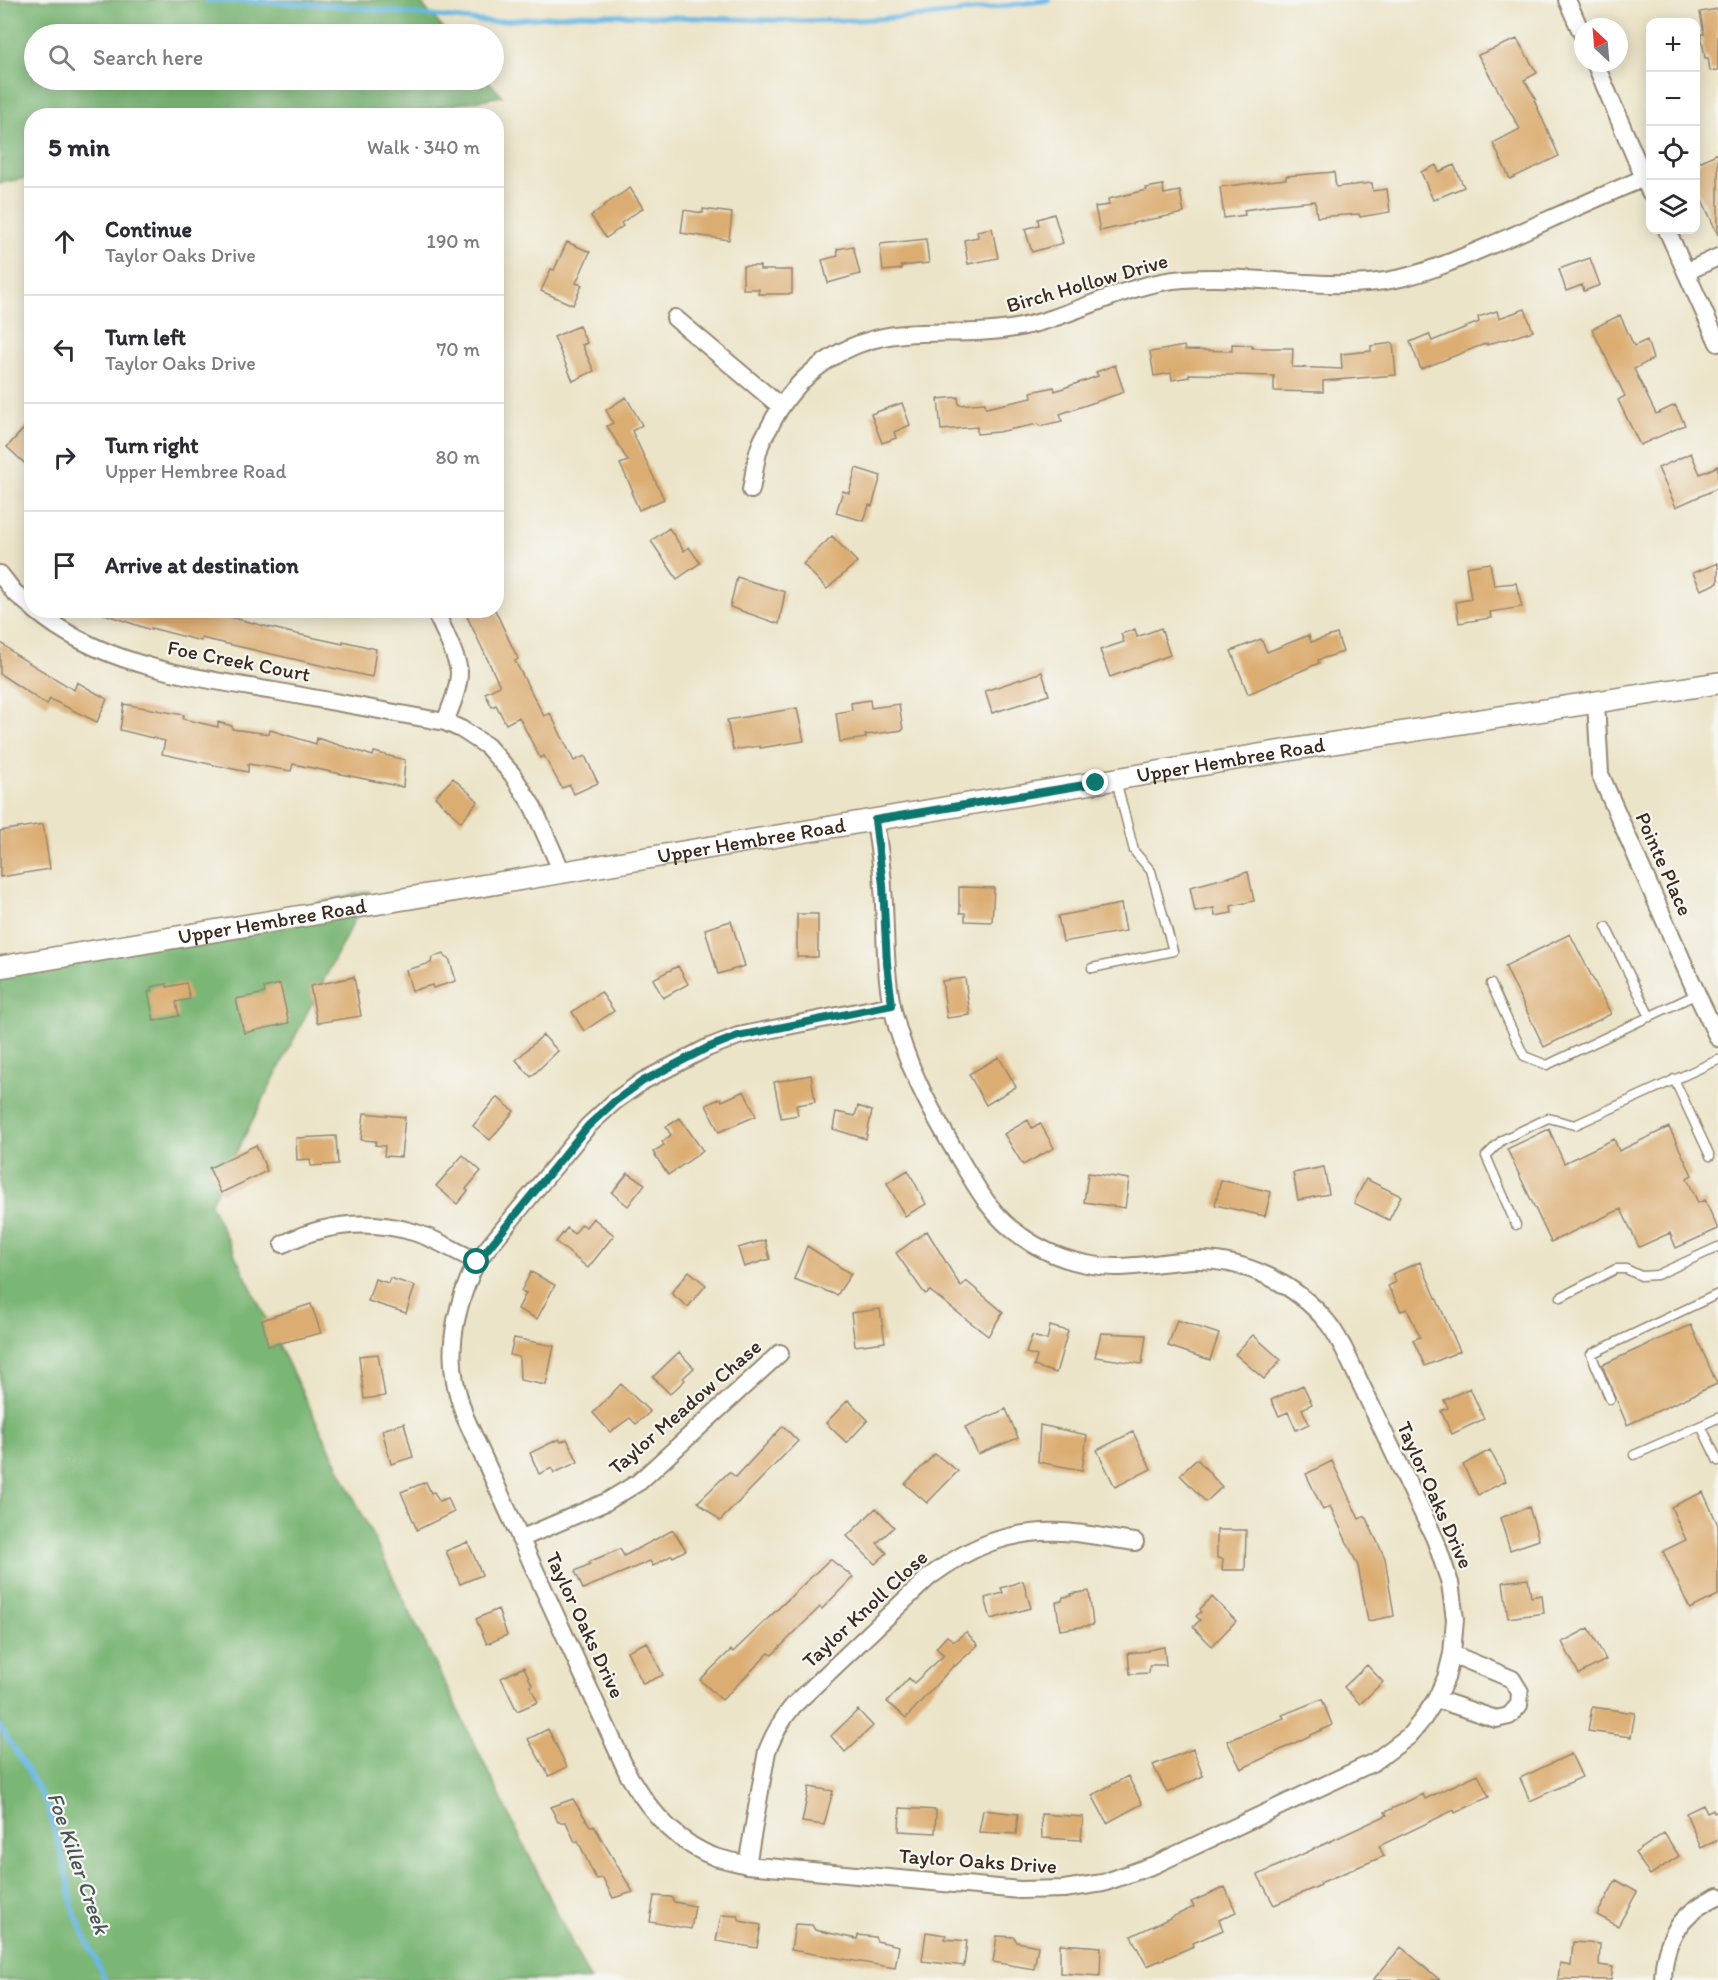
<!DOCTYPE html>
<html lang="en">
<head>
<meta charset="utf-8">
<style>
  body { margin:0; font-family:Itim,sans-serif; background:#f2f2f3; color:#2b2b33 }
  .controls { position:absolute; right:18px; top:18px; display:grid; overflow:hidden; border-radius:12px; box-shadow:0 3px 15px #0003 }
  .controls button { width:54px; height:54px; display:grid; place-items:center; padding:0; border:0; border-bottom:2px solid #e1e1e2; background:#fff; color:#2b2b33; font:30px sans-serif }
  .compass { position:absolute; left:1574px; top:18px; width:54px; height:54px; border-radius:50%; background:#fff; box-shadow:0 3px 15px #0003; rotate:334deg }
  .stop { position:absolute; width:18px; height:18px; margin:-14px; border:4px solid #0f766e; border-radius:50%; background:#fff }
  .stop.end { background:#0f766e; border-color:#fff; box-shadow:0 2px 6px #0008 }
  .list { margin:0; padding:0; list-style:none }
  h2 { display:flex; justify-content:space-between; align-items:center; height:78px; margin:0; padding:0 24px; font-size:26px }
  h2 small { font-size:20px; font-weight:400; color:#7c7c81 }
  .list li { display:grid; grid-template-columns:39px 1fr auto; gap:18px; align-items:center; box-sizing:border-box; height:108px; padding:0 24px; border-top:2px solid #e1e1e2 }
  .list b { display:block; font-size:22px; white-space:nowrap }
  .list p { margin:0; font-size:20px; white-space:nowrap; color:#7c7c81 }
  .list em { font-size:20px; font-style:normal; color:#7c7c81 }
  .icon { flex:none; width:33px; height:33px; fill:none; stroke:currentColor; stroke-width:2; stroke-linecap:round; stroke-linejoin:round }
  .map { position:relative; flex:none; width:1718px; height:1980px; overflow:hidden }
  .search { position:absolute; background:#fff; box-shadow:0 3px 15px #0003; left:24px; top:24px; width:480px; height:66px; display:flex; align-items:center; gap:15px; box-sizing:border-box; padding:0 21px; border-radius:33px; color:#7c7c81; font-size:22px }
  .panel { position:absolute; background:#fff; box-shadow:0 3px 15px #0003; left:24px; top:108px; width:480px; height:510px; border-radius:24px }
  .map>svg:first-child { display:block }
  .forest { fill:#7ab674; stroke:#5a7049; stroke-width:1.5 }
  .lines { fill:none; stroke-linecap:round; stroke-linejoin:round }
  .stream { stroke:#6ab8e4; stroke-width:5 }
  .building { fill:#dcad72 }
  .service-casing { stroke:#948773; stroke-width:11 }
  .minor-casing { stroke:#948773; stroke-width:20 }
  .tertiary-casing { stroke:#948773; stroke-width:24 }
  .service { stroke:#fff; stroke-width:8 }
  .minor { stroke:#fff; stroke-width:16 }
  .tertiary { stroke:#fff; stroke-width:21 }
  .route { stroke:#0f766e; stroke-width:8 }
  .labels { text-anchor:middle; stroke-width:4.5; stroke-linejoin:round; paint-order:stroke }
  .street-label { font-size:21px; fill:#3b2a1e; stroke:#f6f6f2 }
  .water-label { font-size:22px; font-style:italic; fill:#495559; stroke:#f6f6f2 }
</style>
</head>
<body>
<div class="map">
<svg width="1718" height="1980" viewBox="0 0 1718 1980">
  <rect width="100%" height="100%" fill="#f6f6f2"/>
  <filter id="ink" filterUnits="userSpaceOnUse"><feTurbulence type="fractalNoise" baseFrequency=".0167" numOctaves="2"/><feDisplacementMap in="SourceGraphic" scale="12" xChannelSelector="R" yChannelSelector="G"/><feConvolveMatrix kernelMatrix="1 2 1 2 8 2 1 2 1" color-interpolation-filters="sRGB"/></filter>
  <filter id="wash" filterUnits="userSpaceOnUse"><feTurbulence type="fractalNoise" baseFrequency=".008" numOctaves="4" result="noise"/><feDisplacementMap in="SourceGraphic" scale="24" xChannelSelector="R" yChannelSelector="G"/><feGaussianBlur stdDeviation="1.35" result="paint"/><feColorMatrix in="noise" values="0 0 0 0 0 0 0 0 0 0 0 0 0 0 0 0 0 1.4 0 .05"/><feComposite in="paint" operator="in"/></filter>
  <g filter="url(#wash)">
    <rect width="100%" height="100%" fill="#ece4c8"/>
    <path class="forest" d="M0,0H418L448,34H34V80H487L502,96L390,116H32L31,177L0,183Z
      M369,891L210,1204L590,1980H0V970L2,974Z"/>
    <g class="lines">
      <path class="stream" d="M205,0L331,5L491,22L582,14L795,21L856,20L928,16L1049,0
        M0,1727L25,1766L47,1805L65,1866L74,1912L105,1980"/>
    </g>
    <g id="blocks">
      <path class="building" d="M1718,9V70L1710,71L1708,58H1705L1701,34H1704L1700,12Z
        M1517,39L1537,73L1524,80L1536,99L1534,100L1559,156L1510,179L1493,143L1520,129L1478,55Z
        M1718,153V235L1695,184V164Z
        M1436,165L1439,172L1454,165L1464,187L1433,200L1421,172Z
        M1334,172L1336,187L1372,183L1373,191L1387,189L1390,212L1360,217L1359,214L1317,217L1315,201L1271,205V206L1244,210L1245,215L1224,218L1220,187L1286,179V176Z
        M1163,185L1164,194L1180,191L1184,213L1132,223V224L1100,231L1095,207L1109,205L1108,199L1147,190L1146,188Z
        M630,188L643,208L621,223L623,226L606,238L591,216L604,207L603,206Z
        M703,209L732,213L729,240L681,233L684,210L703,213Z
        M1054,214L1063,243L1032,252L1025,229L1039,225L1038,219Z
        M992,228L998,258L968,264L964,240L978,237L977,231Z
        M926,239L929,263L901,266L902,269L883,271L880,244Z
        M567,242L590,252L576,283L582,285L573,305L541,291L551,269L554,270Z
        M853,246L860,274L828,283L822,260L838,256L837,249Z
        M1590,258L1600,285L1584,291L1582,285L1566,291L1559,269Z
        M743,266H760V270H792V294H758L759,289H743Z
        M1525,309L1533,331L1505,340L1504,339L1487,345V343L1421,369L1410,342L1429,334L1432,341L1479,322L1478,317L1497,311L1499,318Z
        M1620,315L1634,346L1647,340L1653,359L1634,369L1656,414L1675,405L1685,425L1640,445L1618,400L1625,396L1592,329Z
        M579,326L587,343L582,345L594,371L573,381L554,337Z
        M1393,343L1396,375L1323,381V392L1274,391V376L1189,374V377L1172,380L1171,373L1154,376L1150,352L1184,346L1185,350L1232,351V344L1252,345V348H1293L1292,367L1342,369L1341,354L1371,351V346Z
        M1115,365L1124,392L1060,414L1062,421L1040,426L1038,424L998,432L977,434V427L941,430L938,399L958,397L959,405L985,403L986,408L1032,398L1031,392L1054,387L1055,391L1098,376L1096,372Z
        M626,397L642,425L632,431L664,499L639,510L631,492L633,491L620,464L628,461L607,426L613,423L606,410Z
        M902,403L910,425L894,432L896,438L882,443L871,414Z
        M32,420V470L7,447Z
        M1691,453L1700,474L1718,466V488L1676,507L1658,468Z
        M856,468L881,476L872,506L869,505L864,521L836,513L843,491L849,493Z
        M669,528L684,551L689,547L700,563L677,579L651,541Z
        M832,536L857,562L827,589L803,564Z
        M1490,563L1494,585L1516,583L1522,607L1490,612L1491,618L1459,623L1456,602L1471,599L1466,567Z
        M1718,563V583L1701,590L1693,573Z
        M737,577L785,592L779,624L730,607Z
        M101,610H227L226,616L292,633L343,644V641L376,649L372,677L201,638V641L151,628V630L101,613Z
        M464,610H495L518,659L515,661L544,716L550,713L574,761L585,756L598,783L574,794L570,785L562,788L544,756L540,758L519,717L506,724L496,705L492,707L485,693L500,686Z
        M1161,628L1170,655L1110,677L1100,650L1124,642L1121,634L1135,629L1137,637Z
        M1337,634L1343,652L1318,660L1319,663L1248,694L1231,651L1261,639L1267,652L1309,635L1311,642Z
        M0,642L16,655L74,690L77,682L107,699L97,722L50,699L47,705L0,674Z
        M1042,672L1049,695L992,713L985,691Z
        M870,700L871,708L899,704L903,730L865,735L866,738L840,742L836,713L852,710L851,703Z
        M124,704L184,715L183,719L218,727V722L232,726V729L269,734L270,730L316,744L317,738L373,756L374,752L405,760L403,787L293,764L291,771L248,764V772L162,754L165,741L120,730Z
        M797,708L804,741L760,748V746L733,750L727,720Z
        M453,778L478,801L461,822L435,797Z
        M43,824L50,869L0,877V831Z
        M1248,872L1254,901L1231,906L1232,913L1215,916L1214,908L1195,912L1190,887Z
        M959,887L994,888L992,922L965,921V913H960V905H959Z
        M1121,904L1126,931L1063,942L1058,916Z
        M797,914H818V957H797Z
        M731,921L745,966L718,974L705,929Z
        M1570,934L1611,1014L1544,1047L1505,966Z
        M444,954L446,958H449L456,981L433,988L432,985L412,991L406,970L431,963L432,957Z
        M678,966L688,984L663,998L653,979Z
        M354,977L361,1016L317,1023L310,986Z
        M965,978L970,1015L947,1018L942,981Z
        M186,983L190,999L176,1002L179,1016L154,1021L148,992L152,991L151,987L167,984V987Z
        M280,984L289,1023L244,1033L236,999L265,993L264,988Z
        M601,992L614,1011L584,1031L572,1012Z
        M543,1035L558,1051L531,1077L516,1060Z
        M999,1057L1016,1087L986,1105L969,1074Z
        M811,1075L815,1102L796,1105L798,1115L781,1118L774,1082Z
        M744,1091L756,1116L719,1132L706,1105L721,1098L722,1101Z
        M497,1097L514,1111L490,1140L473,1126Z
        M858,1106L872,1111L866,1139L833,1129L836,1112L855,1116Z
        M364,1113L405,1117L401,1157L384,1156L385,1146L375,1145L376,1141L361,1140Z
        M680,1118L703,1151L668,1175L653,1152L664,1145L662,1142L671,1135L666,1127Z
        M1028,1120L1032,1128L1040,1123L1054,1148L1023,1165L1004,1134Z
        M1669,1127L1692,1175L1687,1178L1698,1203L1705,1200L1718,1229L1676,1248L1670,1233L1639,1247L1621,1209L1551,1242L1507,1149L1549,1129L1564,1163L1614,1139L1619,1151Z
        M336,1136L338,1164L311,1166L310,1159L297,1160L296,1138Z
        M256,1145L267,1171L221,1193L209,1168Z
        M463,1155L481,1171L466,1189L468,1191L457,1204L436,1186Z
        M1324,1167L1329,1194L1298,1200L1293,1173Z
        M908,1170L926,1204L905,1216L887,1183Z
        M628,1173L645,1184L628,1206L612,1193Z
        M1088,1173L1129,1179L1125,1208L1084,1202Z
        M1366,1179L1401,1196L1389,1220L1354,1203Z
        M1221,1180L1271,1192L1265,1216L1215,1205Z
        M593,1218L614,1235L588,1268L556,1242L567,1228L574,1234L582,1224L586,1227Z
        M927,1231L961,1287L966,1281L1003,1312L988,1336L930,1291L925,1294L896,1253Z
        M765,1240L770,1259L744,1267L738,1248Z
        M807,1246L851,1274L837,1295L794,1279Z
        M1420,1262L1460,1351L1425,1366L1413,1340L1420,1337L1407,1309L1401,1311L1388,1286L1396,1282L1392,1274Z
        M689,1271L706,1285L688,1307L671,1293Z
        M531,1272L555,1285L537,1319L518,1309L526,1293L521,1291Z
        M390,1278L415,1286L406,1313L368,1301L375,1279L388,1283Z
        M311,1304L321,1333L268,1346L262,1320Z
        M880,1309L885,1342L855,1346L851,1313Z
        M1177,1320L1219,1334L1210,1360L1168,1346Z
        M1691,1325L1717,1384L1627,1425L1602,1365Z
        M1050,1326L1068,1331L1056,1373L1034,1366L1037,1356L1026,1353L1032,1336L1047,1340Z
        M1101,1333L1146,1335L1142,1364L1095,1357Z
        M1253,1335L1281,1360L1264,1379L1235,1354Z
        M514,1338L554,1346L546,1385L520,1380L519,1357L510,1355Z
        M679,1352L694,1368L683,1378L685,1380L670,1394L653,1377Z
        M378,1354L385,1396L364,1399L359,1356Z
        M621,1384L650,1412L636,1424L630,1418L610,1432L593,1413Z
        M1303,1385L1312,1404L1302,1409L1309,1424L1296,1430L1288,1412L1279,1416L1271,1400Z
        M1470,1388L1484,1419L1452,1434L1441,1411L1448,1408L1444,1400Z
        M848,1400L868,1420L847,1443L826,1423Z
        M1006,1409L1018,1438L978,1454L965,1427Z
        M404,1423L413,1457L391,1464L382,1430Z
        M1040,1425L1087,1435L1082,1470L1038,1462Z
        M783,1426L798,1441L720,1521L698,1502L729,1472L736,1477Z
        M1133,1432L1151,1469L1115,1487L1097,1450Z
        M559,1439L561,1442L567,1439L578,1462L554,1473L552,1468L539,1474L530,1453Z
        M1490,1450L1506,1481L1478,1495L1463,1465Z
        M935,1454L958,1471L927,1503L905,1484Z
        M1197,1459L1222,1487L1206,1502L1180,1475Z
        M1332,1461L1359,1519L1365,1516L1385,1558L1394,1616L1368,1621L1358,1566L1330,1506L1323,1510L1306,1474Z
        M426,1482L431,1493L434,1492L439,1501L448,1498L454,1512L417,1530L401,1492Z
        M1703,1492L1718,1525V1595L1690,1609L1663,1551L1686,1540L1671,1507Z
        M1529,1507L1539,1540L1510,1550L1500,1518Z
        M876,1508L894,1527L877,1543L887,1553L875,1564L847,1536Z
        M673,1530L686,1550L673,1557L672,1555L653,1566L650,1561L583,1589L575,1571L590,1564L589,1562L620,1549L624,1556Z
        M1217,1530H1246L1245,1570H1222L1223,1559L1217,1558Z
        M468,1542L482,1575L460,1584L446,1551Z
        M830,1559L853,1577L822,1609L820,1607L772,1655L769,1653L722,1700L700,1680L731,1650L733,1652Z
        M1528,1579L1531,1597L1542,1595L1544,1613L1508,1618L1503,1582Z
        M1023,1581L1031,1608L991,1619L985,1598L1003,1593L1001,1588Z
        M1089,1591L1093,1625L1060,1630L1056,1602L1062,1601L1063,1597L1071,1596V1594Z
        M1212,1597L1236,1621L1212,1646L1193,1627L1200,1620L1196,1616L1201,1612L1200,1609Z
        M498,1609L507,1635L487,1644L476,1619Z
        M1589,1628L1606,1660L1579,1674L1562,1642Z
        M966,1632L978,1645L955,1666L954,1665L906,1718L887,1702L909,1678L914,1683L944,1655L936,1648L947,1636L954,1641Z
        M647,1642L663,1675L643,1684L627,1651Z
        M1164,1647L1166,1665H1150L1149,1673L1130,1674L1128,1653L1148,1651V1650Z
        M1367,1665L1383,1682L1360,1704L1344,1687Z
        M524,1667L532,1685L530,1686L538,1702L517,1711L501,1678Z
        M1322,1699L1332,1725L1241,1769L1227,1741L1284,1718L1282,1715Z
        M1592,1707L1635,1713L1631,1737L1588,1731Z
        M858,1710L873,1726L845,1752L831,1736Z
        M548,1729L567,1767L549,1776L528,1739Z
        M1193,1749L1203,1776L1167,1793L1153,1765Z
        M1571,1754L1582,1777L1530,1801L1520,1778Z
        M1478,1774L1489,1797L1455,1813L1454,1810L1379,1846L1384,1856L1320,1883L1321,1885L1274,1905L1258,1875L1387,1815L1385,1812L1423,1794L1425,1799Z
        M1128,1776L1142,1804L1107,1823L1092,1795Z
        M809,1787L833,1791L824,1825L802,1822Z
        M573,1799L590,1826H594L633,1892L613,1898L603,1878L596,1879L578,1841L575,1842L566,1822H558L551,1807Z
        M1703,1805L1707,1813L1713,1810L1714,1813L1718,1811V1840L1701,1848L1686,1813Z
        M900,1808L936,1810L935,1833L899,1831Z
        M983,1810L1018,1814L1016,1834L979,1832Z
        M1041,1814L1083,1817L1081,1840L1042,1838Z
        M1664,1833L1679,1856L1650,1875L1635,1853Z
        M1616,1880L1637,1892L1618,1926L1597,1915Z
        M1225,1887L1236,1912L1219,1920L1223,1930L1193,1943L1194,1946L1147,1966L1131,1936L1194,1907L1191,1902Z
        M654,1896L671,1897L674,1902L695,1906L691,1929L650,1922Z
        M721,1915L738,1916L740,1921L761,1925L757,1948L716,1941Z
        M795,1924L812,1925L815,1930L857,1939L858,1935L875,1937L877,1941L899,1946L895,1968L791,1950Z
        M926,1932L946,1935L945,1939L967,1941L964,1966L922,1961Z
        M997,1936L1014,1937L1017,1942L1038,1946L1034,1969L993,1962Z
        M1573,1942L1600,1944L1599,1965L1613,1967L1611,1980L1558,1979L1560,1963L1571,1965Z
        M1060,1944L1101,1947L1100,1976L1060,1973Z
        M1401,1947L1440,1980H1373Z"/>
    </g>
  </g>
  <g filter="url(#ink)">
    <use href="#blocks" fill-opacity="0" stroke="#948773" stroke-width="1.5"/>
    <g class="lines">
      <defs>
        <path id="service" d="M1606,927L1650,1017
          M1092,968L1173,951L1151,871L1134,851L1116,780
          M1491,984L1524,1056L1547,1065L1697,994
          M1674,1079L1710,1156
          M1516,1225L1486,1156L1502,1140L1548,1118L1575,1125L1718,1060
          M1561,1297L1616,1269H1626L1641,1276L1657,1275L1718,1247
          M1610,1399L1591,1354L1718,1294
          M1701,1426L1718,1461
          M1634,1455L1718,1418"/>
        <path id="minor" d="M1567,0L1583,36
          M1595,63L1650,192
          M1667,230L1718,343
          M1686,272L1718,257
          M675,318L780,406
          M751,490C754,476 755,460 760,446C762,440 766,433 769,428C795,375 843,339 904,334C941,331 978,335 1015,328C1072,318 1125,283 1184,279C1256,273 1330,294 1401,278C1439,269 1474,252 1510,237C1555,217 1599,197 1644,178
          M0,574L14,592L32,607
          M35,610C101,666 193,677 274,691C331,701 388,712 445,722L461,729L487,746L512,774L533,807L562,872
          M434,610C441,623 458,659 459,672C459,688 451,707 445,722
          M1596,702L1600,774L1697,994L1718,1038
          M875,820C878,843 882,865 883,888C886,927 884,967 892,1006C904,1063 932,1113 962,1163C978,1190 994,1218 1021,1236C1042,1251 1067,1261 1092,1265C1126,1271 1162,1261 1196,1260C1245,1259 1296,1284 1327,1322C1334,1330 1339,1340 1344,1349L1435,1539L1450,1583L1455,1619L1452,1654L1446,1678L1436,1699L1423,1719L1409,1736L1374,1762L1154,1865L1103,1883L1064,1889L1020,1890L747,1865C736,1862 725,1860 715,1857C676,1843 649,1810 629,1776L465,1417C461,1405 457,1393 455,1381C447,1341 459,1297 477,1261L588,1126L615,1101L643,1081L707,1048L738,1036L892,1005
          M283,1244C325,1223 369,1219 413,1232C435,1238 456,1252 477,1261
          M520,1539L606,1502L639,1482L780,1353
          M1436,1699L1496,1719L1509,1716L1519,1705L1520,1692L1512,1679L1452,1654
          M747,1865L767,1751C774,1734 781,1720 793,1706L929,1577C971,1546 1009,1530 1062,1532C1086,1533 1111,1539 1135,1542
          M1663,1980C1664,1939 1680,1913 1718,1896"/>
        <g id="tertiary">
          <path id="s1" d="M0,967L1289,750L1718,683"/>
        </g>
      </defs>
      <use href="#service" class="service-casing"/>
      <use href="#minor" class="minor-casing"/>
      <use href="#tertiary" class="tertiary-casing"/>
      <use href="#service" class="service"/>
      <use href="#minor" class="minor"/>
      <use href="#tertiary" class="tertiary"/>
    </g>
  </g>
  <g class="lines" filter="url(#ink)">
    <path class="route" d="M477,1262L588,1126L615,1101L643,1081L707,1048L738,1036L892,1005L887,964L883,885L875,820L1096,783"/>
  </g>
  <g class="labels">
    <g class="street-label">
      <text transform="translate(1087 283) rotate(-16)" y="7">Birch Hollow Drive</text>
      <text transform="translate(239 661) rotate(11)" y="7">Foe Creek Court</text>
      <text dy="7" stroke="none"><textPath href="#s1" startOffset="1248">Upper Hembree Road</textPath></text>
      <text dy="7" stroke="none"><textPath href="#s1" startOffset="762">Upper Hembree Road</textPath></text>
      <text transform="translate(1664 864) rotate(66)" y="7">Pointe Place</text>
      <text dy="7" stroke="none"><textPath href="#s1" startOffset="276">Upper Hembree Road</textPath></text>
      <text transform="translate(685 1407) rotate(-41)" y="7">Taylor Meadow Chase</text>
      <text transform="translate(1435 1495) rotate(66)" y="7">Taylor Oaks Drive</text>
      <text transform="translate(865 1609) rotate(-43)" y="7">Taylor Knoll Close</text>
      <text transform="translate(585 1625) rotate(65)" y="7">Taylor Oaks Drive</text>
      <text transform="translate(978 1861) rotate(4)" y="7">Taylor Oaks Drive</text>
    </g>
    <g class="water-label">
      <text transform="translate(79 1863) rotate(71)" y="8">Foe Killer Creek</text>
    </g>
  </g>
</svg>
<div class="controls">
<button>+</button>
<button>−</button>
<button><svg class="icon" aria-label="locate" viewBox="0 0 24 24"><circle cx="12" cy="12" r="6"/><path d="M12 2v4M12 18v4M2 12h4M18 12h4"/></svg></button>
<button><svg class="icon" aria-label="layers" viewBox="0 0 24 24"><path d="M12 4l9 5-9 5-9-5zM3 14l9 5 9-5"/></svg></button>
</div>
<svg class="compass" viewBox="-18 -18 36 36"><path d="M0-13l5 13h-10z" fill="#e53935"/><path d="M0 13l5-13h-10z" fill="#7c7c81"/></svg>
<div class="stop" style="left:477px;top:1262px"></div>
<div class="stop end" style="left:1096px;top:783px"></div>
<div class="search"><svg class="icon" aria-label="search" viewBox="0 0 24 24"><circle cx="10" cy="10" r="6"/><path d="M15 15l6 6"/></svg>Search here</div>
<section class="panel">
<h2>5 min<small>Walk · 340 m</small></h2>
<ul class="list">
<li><svg class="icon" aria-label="ahead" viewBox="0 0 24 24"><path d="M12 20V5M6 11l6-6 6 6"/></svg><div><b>Continue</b><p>Taylor Oaks Drive</p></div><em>190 m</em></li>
<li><svg class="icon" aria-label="left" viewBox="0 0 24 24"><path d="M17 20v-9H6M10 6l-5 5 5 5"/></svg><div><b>Turn left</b><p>Taylor Oaks Drive</p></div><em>70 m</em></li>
<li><svg class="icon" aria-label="right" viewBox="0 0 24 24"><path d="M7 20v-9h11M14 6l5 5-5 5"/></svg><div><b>Turn right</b><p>Upper Hembree Road</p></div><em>80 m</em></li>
<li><svg class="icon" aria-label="arrive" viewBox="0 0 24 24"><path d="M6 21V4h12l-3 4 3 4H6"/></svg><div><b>Arrive at destination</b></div></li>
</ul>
</section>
</div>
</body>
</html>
